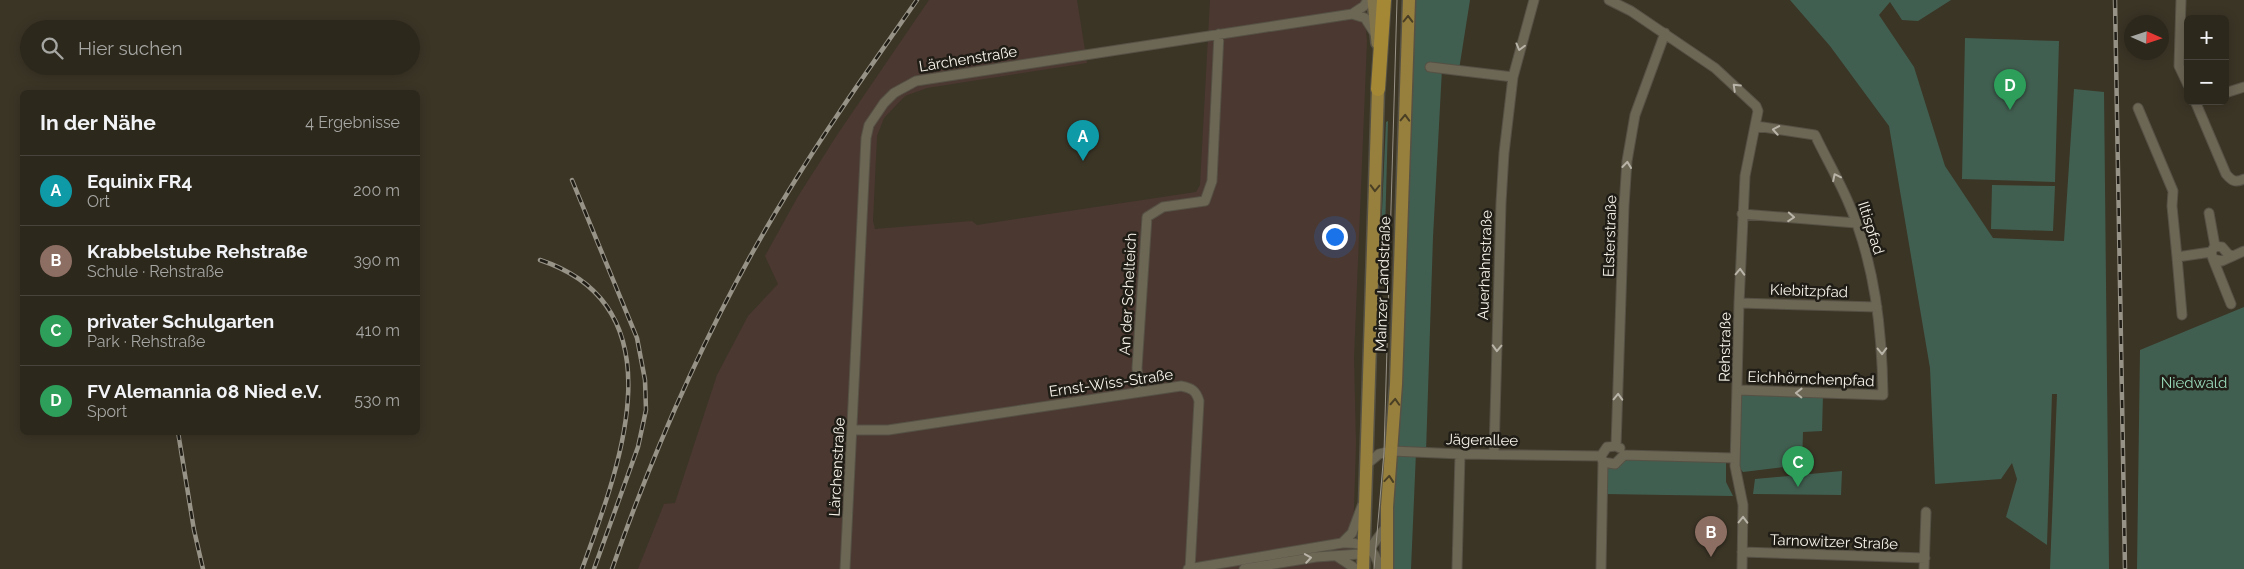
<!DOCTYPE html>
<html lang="de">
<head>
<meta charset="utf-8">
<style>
  body { margin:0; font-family:Raleway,sans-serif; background:#343025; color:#f1f3f6 }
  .controls { position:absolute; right:15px; top:15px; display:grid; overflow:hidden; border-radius:8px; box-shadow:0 2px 12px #0003 }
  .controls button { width:45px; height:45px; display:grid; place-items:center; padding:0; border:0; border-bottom:1px solid #48443b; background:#2c281c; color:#f1f3f6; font:25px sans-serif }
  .compass { position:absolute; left:2124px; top:15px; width:45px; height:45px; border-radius:50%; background:#2c281c; box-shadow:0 2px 12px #0003; rotate:93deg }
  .you { position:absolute; left:1334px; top:236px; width:18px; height:18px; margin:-12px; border:4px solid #fff; border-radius:50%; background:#1a73e8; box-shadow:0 0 0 8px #1a73e833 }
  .badge { display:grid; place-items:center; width:32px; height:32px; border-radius:50%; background:#c2bd3f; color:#fff; font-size:16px; font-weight:700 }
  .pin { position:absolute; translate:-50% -41px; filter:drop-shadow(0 1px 2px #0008) }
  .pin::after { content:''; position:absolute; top:26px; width:18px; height:15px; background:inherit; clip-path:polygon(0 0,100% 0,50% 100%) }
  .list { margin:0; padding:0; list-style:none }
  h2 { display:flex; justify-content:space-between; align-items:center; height:65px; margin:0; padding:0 20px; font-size:21px }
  h2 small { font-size:16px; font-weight:400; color:#a6a6a3 }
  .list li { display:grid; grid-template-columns:32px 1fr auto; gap:15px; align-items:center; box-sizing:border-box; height:70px; padding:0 20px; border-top:1px solid #48443b }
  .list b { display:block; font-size:19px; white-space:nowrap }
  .list p { margin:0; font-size:16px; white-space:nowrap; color:#a6a6a3 }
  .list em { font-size:16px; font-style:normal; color:#a6a6a3 }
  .icon { flex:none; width:28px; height:28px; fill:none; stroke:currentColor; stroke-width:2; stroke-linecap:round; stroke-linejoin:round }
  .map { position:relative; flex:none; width:2244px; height:569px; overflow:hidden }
  .search { position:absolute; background:#2c281c; box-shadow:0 2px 12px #0003; left:20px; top:20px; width:400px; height:55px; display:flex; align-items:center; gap:12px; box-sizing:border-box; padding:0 18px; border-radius:28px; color:#a6a6a3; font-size:19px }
  .panel { position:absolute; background:#2c281c; box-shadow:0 2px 12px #0003; left:20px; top:90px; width:400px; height:345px; border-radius:8px }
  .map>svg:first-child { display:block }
  .commercial { fill:#4b3831 }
  .green { fill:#415f50 }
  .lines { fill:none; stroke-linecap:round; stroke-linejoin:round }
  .minor-casing { stroke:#555144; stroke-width:11 }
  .secondary-casing { stroke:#555144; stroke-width:14 }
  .primary-casing { stroke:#555144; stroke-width:15 }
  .trunk-casing { stroke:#555144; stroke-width:16 }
  .minor { stroke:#6c6655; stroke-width:9 }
  .secondary { stroke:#81734a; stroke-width:11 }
  .primary { stroke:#977f3e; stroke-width:12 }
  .trunk { stroke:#a58836; stroke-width:14 }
  .tram { stroke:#989387; stroke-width:1 }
  .rail-casing { stroke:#989387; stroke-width:4.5 }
  .rail { stroke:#1f1d16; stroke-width:2.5; stroke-dasharray:8; stroke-linecap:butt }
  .oneway { stroke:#493f24 }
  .oneway2 { stroke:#b9b4a8 }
  .labels { text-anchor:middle; stroke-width:5; stroke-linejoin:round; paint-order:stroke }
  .street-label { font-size:15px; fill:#f8f4eb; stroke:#1f1d16 }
  .park-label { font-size:15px; fill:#9adaba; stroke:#1f1d16 }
</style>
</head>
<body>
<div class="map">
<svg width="2244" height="569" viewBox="0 0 2244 569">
  <rect width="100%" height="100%" fill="#3b3526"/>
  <path class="commercial" d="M929,0H1077L1087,63L927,88L905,96L884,118L877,136L873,221L875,229L972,221L977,225L1196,192L1200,185L1210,0H1363L1367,41L1354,358L1356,444L1352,569H638L664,504L675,503L717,375L748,316L778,284L765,256L797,198L837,135Z"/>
  <path class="green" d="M1409,0H1470L1458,76L1442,69L1433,237L1426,452H1416L1411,569H1387Z
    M1790,0H1951L1918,21L1902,20L1890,2L1879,15L1914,67L1945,166L1993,238L2064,241L2074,89L2104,92L2109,569H2050L2057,394H2052L2047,545L2006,517L2017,479L2012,463L2001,479L1935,484L1930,368L1889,126L1830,46Z
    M1965,38L2059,41L2055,182L1962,179Z
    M1388,121L1385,233H1381L1386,122Z
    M1992,185L2055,186L2053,231L1991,229Z
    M2244,307V569H2137L2140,350Z
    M1745,391L1823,394L1822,431L1803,432L1802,465L1743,472L1739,467L1740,395Z
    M1624,457L1726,460V482L1733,496L1604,494L1605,464Z
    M1842,471L1841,495L1753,494L1755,479Z"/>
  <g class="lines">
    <defs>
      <path id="minor" d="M1609,0L1631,11L1715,68L1756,106L1758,111L1745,176L1739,303L1735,466L1743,505L1742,569
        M2181,0L2179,66L2188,85
        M1352,14L1364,6L1368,0
        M1430,67L1513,77
        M2225,93L2244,87
        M2195,101L2226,174C2232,181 2235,183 2244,179
        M2138,108L2173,191L2172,206L2177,257
        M2209,213L2215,246
        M1742,214L1856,223
        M2233,256L2228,254L2222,247L2215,246L2211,252L2213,259L2222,261L2244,251
        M2213,259L2231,304
        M1739,303L1877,307
        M2182,315L2177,257L2211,252
        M1738,390L1883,395C1882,330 1875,264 1849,204C1839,180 1826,158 1815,135L1756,126
        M1139,392L1137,368L1147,217L1163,207L1205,201L1212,181L1219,34
        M853,430H888L1181,386C1191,388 1196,390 1199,401L1190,569
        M1616,446L1624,206L1627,161L1635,115L1665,33
        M1494,453L1501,203L1504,153L1513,77L1534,0
        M1624,455L1735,458
        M1601,456L1603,462L1601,569
        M1601,456L1607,447L1616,446L1620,448
        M1603,462L1615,464L1624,455
        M1367,464L1379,454L1392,451L1460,454L1601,456
        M1342,543L1352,533L1362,506
        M1742,552L1925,558
        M1338,557L1356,569
        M845,569L866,138L869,125L884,103L894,93L916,81L1352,14L1365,18L1374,32
        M1188,569L1342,543C1364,542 1374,546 1380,569
        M1244,569L1316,557L1360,554L1371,547L1386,527
        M1457,569L1460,454
        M1924,569L1926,512"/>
      <path id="secondary" d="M1373,0L1377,43"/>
      <path id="primary" d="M1363,569L1378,89
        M1387,569V507L1396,384L1409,0"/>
      <path id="trunk" d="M1378,89L1384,0"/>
    </defs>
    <use href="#minor" class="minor-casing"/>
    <use href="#secondary" class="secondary-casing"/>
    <use href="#primary" class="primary-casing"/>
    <use href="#trunk" class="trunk-casing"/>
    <use href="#minor" class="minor"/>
    <use href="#secondary" class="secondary"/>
    <use href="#primary" class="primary"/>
    <use href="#trunk" class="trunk"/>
    <path class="tram" d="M1374,569L1384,452L1397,0"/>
    <defs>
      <path id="rail" d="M2115,0L2125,569
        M572,180L637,338L645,380L646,410L638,447L594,569
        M540,260C682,307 619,468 582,569
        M178,432L194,530L203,569
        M612,569C658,438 715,310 788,192C828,126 873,63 917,0"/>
    </defs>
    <use href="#rail" class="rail-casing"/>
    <use href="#rail" class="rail"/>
  </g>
  <defs><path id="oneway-chevron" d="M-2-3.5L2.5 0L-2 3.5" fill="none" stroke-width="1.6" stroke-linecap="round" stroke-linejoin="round" transform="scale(1.25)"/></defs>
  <g class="oneway">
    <use href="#oneway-chevron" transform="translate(1408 19) rotate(-89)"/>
    <use href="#oneway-chevron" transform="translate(1405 118) rotate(-88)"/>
    <use href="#oneway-chevron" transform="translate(1375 188) rotate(92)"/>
    <use href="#oneway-chevron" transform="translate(1395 402) rotate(-87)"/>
    <use href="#oneway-chevron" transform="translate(1389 479) rotate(-85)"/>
  </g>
  <g class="oneway2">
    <use href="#oneway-chevron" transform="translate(1520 47) rotate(105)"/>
    <use href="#oneway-chevron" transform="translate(1736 87) rotate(-136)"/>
    <use href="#oneway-chevron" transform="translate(1776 130) rotate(-170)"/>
    <use href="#oneway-chevron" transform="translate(1627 165) rotate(-84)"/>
    <use href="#oneway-chevron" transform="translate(1836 177) rotate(-116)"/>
    <use href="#oneway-chevron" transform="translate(1791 217) rotate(4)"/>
    <use href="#oneway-chevron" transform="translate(1740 272) rotate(-88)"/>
    <use href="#oneway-chevron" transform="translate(1497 348) rotate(92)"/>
    <use href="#oneway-chevron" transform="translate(1882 351) rotate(89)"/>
    <use href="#oneway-chevron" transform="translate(1799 393) rotate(-179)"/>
    <use href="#oneway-chevron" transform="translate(1618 397) rotate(-88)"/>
    <use href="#oneway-chevron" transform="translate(1743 520) rotate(-89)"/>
    <use href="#oneway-chevron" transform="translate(1308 558) rotate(-9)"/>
  </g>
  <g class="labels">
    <g class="street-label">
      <text transform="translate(968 59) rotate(-9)" y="5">Lärchenstraße</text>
      <text transform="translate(1871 228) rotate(72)" y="5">Iltispfad</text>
      <text transform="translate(1610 236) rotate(-88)" y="5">Elsterstraße</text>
      <text transform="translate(1485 265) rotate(-88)" y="5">Auerhahnstraße</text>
      <text transform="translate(1383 284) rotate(-88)" y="5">Mainzer Landstraße</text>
      <text transform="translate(1809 291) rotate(2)" y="5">Kiebitzpfad</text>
      <text transform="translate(1128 294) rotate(-87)" y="5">An der Schelteich</text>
      <text transform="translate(1725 347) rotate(-89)" y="5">Rehstraße</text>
      <text transform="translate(1811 379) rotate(2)" y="5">Eichhörnchenpfad</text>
      <text transform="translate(1111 383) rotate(-8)" y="5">Ernst-Wiss-Straße</text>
      <text transform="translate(1482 440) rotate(1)" y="5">Jägerallee</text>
      <text transform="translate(837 467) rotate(-87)" y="5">Lärchenstraße</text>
      <text transform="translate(1834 542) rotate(2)" y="5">Tarnowitzer Straße</text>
    </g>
    <g class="park-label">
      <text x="2194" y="388">Niedwald</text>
    </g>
  </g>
</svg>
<div class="controls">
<button>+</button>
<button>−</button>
</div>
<svg class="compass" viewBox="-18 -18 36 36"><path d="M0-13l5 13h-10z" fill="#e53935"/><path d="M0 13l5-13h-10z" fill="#a6a6a3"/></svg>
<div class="you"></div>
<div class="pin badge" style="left:1083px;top:161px;background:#0f9aa8">A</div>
<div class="pin badge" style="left:1711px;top:557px;background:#8d6e63">B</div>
<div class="pin badge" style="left:1798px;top:487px;background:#2e9e5b">C</div>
<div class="pin badge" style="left:2010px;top:110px;background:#2e9e5b">D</div>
<div class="search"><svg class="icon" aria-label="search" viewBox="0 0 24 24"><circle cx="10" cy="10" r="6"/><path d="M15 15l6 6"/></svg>Hier suchen</div>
<section class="panel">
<h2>In der Nähe<small>4 Ergebnisse</small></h2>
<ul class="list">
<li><span class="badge" style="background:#0f9aa8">A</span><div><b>Equinix FR4</b><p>Ort</p></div><em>200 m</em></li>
<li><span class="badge" style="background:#8d6e63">B</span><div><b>Krabbelstube Rehstraße</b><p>Schule · Rehstraße</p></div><em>390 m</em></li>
<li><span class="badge" style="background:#2e9e5b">C</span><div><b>privater Schulgarten</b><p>Park · Rehstraße</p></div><em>410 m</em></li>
<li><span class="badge" style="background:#2e9e5b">D</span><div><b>FV Alemannia 08 Nied e.V.</b><p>Sport</p></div><em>530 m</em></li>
</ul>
</section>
</div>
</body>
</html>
